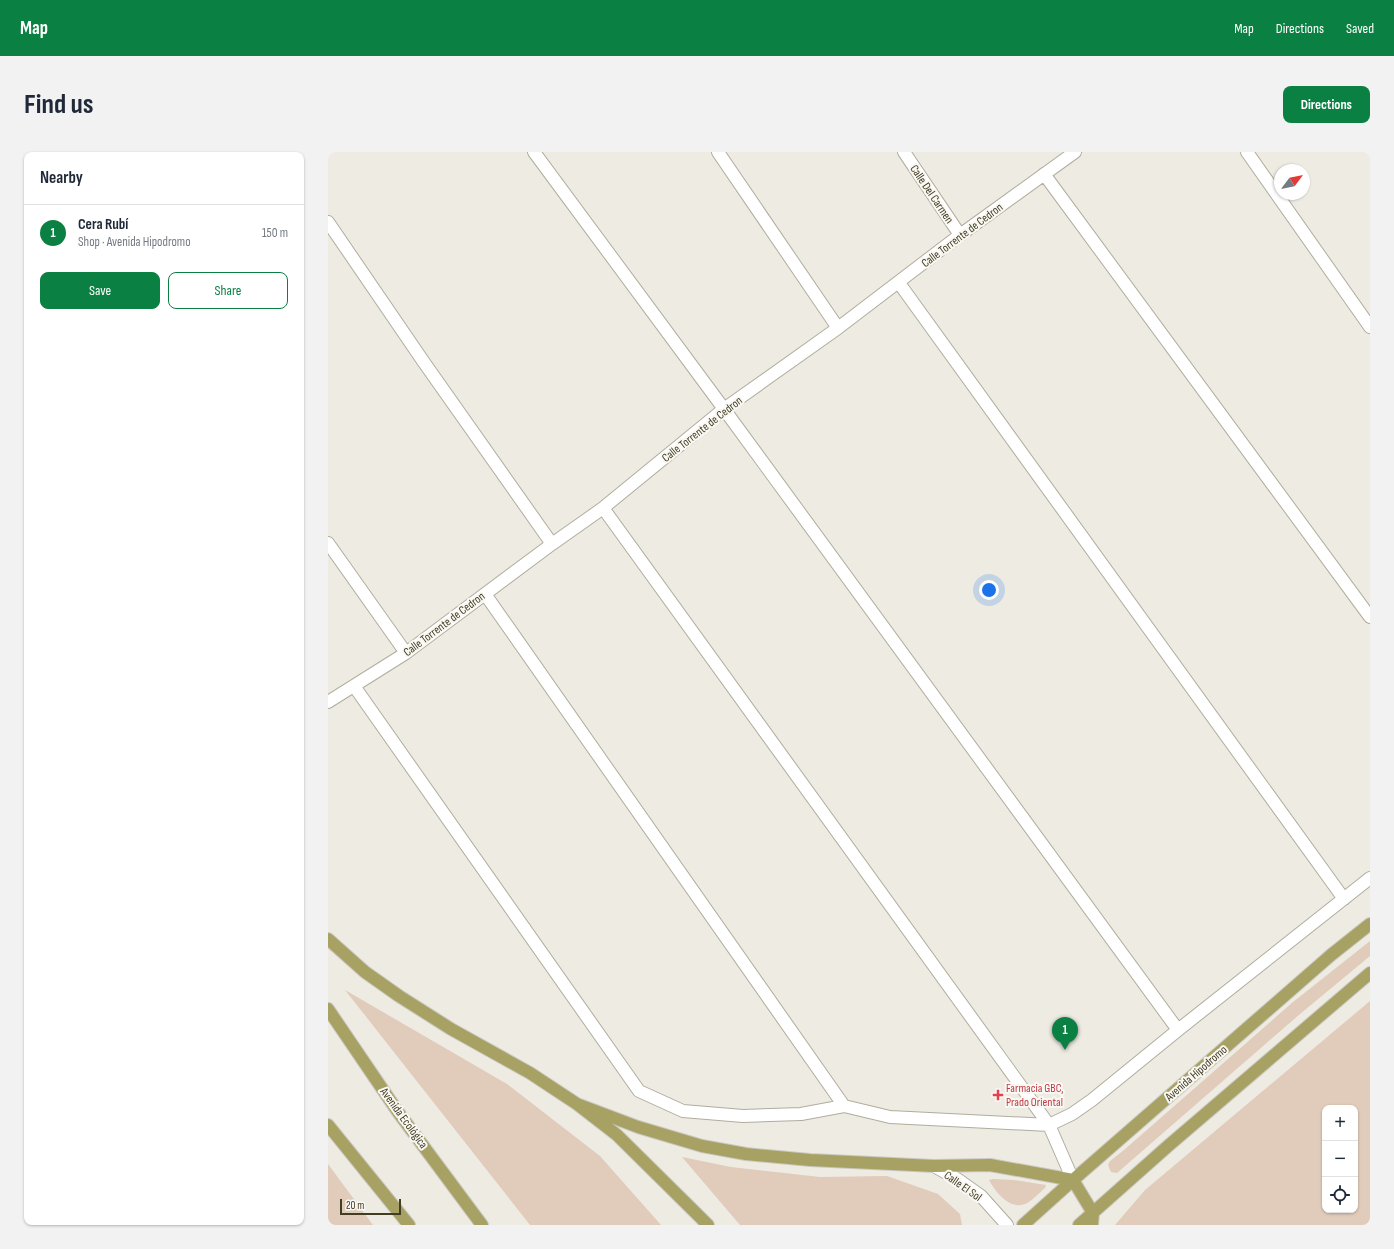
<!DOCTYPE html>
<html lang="en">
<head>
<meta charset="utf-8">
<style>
  body { margin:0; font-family:"Sofia Sans Condensed",sans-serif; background:#f2f2f3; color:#1f2937 }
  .controls { position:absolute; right:12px; bottom:12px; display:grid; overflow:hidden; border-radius:8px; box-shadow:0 1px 3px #0004 }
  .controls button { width:36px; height:36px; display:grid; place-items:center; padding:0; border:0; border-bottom:1px solid #e0e1e3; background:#fff; color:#1f2937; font:20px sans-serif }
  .compass { position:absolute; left:946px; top:12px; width:36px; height:36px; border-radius:50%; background:#fff; box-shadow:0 1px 3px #0004; rotate:58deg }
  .scale { position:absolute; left:12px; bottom:10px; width:61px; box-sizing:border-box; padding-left:4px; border:2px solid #423e21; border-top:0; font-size:11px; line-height:14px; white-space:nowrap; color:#423e21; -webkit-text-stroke:3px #faf8f4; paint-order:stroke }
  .you { position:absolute; left:661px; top:438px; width:14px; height:14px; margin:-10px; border:3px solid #fff; border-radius:50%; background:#1a73e8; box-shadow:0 0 0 6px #1a73e833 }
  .badge { display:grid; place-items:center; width:26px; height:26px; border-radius:50%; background:#0b8043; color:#fff; font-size:13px; font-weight:700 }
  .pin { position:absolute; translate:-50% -33px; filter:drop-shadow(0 1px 2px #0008) }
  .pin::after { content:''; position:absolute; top:21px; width:14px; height:12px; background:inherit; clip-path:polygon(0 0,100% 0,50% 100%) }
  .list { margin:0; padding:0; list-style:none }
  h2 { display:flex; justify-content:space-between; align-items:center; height:52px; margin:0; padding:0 16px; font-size:17px }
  h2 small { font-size:13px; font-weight:400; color:#747a83 }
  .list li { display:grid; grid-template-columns:26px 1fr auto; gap:12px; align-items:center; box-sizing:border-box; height:56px; padding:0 16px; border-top:1px solid #e0e1e3 }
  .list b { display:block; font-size:15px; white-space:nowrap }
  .list p { margin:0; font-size:13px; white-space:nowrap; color:#747a83 }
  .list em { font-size:13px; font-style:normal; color:#747a83 }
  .actions { display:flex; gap:8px; padding:12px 16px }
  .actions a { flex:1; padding:9px 0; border:1px solid #0b8043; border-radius:8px; text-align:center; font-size:14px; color:#0b8043 }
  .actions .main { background:#0b8043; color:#fff }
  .icon { flex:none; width:22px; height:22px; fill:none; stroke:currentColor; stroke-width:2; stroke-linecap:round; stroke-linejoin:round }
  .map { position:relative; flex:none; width:1042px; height:1073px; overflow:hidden; border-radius:8px }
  header { display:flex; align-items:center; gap:24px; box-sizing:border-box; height:56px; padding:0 20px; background:#0b8043; color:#fff }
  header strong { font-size:19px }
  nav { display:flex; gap:22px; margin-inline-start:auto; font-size:14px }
  .intro { display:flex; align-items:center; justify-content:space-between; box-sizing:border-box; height:96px; padding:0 24px }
  h1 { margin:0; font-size:28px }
  .button { padding:10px 18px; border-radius:8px; background:#0b8043; color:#fff; font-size:14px; font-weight:700 }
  main { display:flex; gap:24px; padding:0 24px }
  aside { flex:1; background:#fff; border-radius:8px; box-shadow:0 1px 3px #0004 }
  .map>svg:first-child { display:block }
  .green { fill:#e1cbba; fill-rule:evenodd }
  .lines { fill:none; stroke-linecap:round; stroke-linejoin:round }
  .minor-casing { stroke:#b0ad9d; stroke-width:14 }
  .major-casing { stroke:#cac9c1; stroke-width:14 }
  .minor { stroke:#fff; stroke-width:12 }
  .major { stroke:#a8a164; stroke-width:12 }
  .health-dot { fill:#e0444e; stroke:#faf8f4; stroke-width:1.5 }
  .labels { text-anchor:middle; stroke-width:4; stroke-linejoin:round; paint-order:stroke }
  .street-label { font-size:12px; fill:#423e21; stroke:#faf8f4 }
  .health-label { font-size:12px; fill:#be3a42; stroke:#faf8f4; text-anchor:start }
</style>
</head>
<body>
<header>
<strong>Map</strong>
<nav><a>Map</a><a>Directions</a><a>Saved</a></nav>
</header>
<div class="intro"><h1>Find us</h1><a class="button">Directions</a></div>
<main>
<aside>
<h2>Nearby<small></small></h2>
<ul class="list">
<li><span class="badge">1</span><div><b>Cera Rubí</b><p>Shop · Avenida Hipodromo</p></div><em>150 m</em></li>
</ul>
<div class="actions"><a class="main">Save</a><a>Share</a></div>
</aside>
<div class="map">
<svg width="1042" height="1073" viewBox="0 0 1042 1073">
  <rect width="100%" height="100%" fill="#eeebe3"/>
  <path class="green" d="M1042,789V804L972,862L789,1021L783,1020L780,1013L782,1009L796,998L965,850Z
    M17,838L179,932L272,1004L333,1073H202Z
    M1042,849V1073H787L817,1038ZM997,956H1027V1058H997Z
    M354,1005L403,1015L492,1025L559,1024L610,1042L632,1062L634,1073H412Z
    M0,1012L45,1073H0Z
    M665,1027L686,1028L718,1033L717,1036C711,1041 704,1049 697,1052C681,1058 667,1039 661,1028Z"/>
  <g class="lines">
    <defs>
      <path id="minor" d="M206,0L396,257L850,878
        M390,0L510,176
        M576,0L632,83
        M919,0L1042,175
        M716,22L1042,465
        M0,70L95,209L224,392
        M571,131L1016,747
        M275,356L721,973L745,1028
        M0,391L78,501
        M157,442L516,954
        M26,534L311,939L355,959L415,964L473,962L516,954L562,965L721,973L744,962L764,948L850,878L1042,726
        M0,550L78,501L224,392L275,356L396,257L510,176L632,83L747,0
        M606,1014L629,1027L653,1044L679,1073"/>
      <path id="major" d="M0,787L37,820L71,844L123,877L202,921L249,952L289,983L380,1073
        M0,857L70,960L154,1073
        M249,952L310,975L374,994L418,1002L482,1008L606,1014L662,1013L745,1028L765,1061L764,1073
        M0,973L81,1073
        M695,1073L745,1028L1003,803L1042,772
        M751,1073L840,994L1042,821"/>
    </defs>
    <use href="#minor" class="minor-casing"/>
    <use href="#major" class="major-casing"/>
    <use href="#minor" class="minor"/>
    <use href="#major" class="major"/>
  </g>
  <path class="health-dot" d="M668 937h4v4h4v4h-4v4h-4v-4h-4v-4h4z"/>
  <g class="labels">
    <g class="street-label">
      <text transform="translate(604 42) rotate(56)" y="4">Calle Del Carmen</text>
      <text transform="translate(634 83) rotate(-37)" y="4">Calle Torrente de Cedron</text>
      <text transform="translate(374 277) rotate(-38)" y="4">Calle Torrente de Cedron</text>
      <text transform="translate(116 472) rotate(-37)" y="4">Calle Torrente de Cedron</text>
      <text transform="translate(868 921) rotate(-41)" y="4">Avenida Hipodromo</text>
      <text transform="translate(76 966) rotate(54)" y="4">Avenida Ecológica</text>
      <text transform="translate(635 1034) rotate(35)" y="4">Calle El Sol</text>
    </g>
    <g class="health-label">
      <text x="678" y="940">Farmacia GBC,<tspan x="678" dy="14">Prado Oriental</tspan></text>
    </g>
  </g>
</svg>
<div class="controls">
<button>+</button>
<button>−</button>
<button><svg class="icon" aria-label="locate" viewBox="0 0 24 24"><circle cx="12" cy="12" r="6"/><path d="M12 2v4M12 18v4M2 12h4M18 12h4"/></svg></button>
</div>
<svg class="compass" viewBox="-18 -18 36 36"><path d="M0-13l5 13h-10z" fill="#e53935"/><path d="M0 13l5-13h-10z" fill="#747a83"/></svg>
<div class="scale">20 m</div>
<div class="you"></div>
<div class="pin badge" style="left:737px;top:898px">1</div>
</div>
</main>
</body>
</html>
